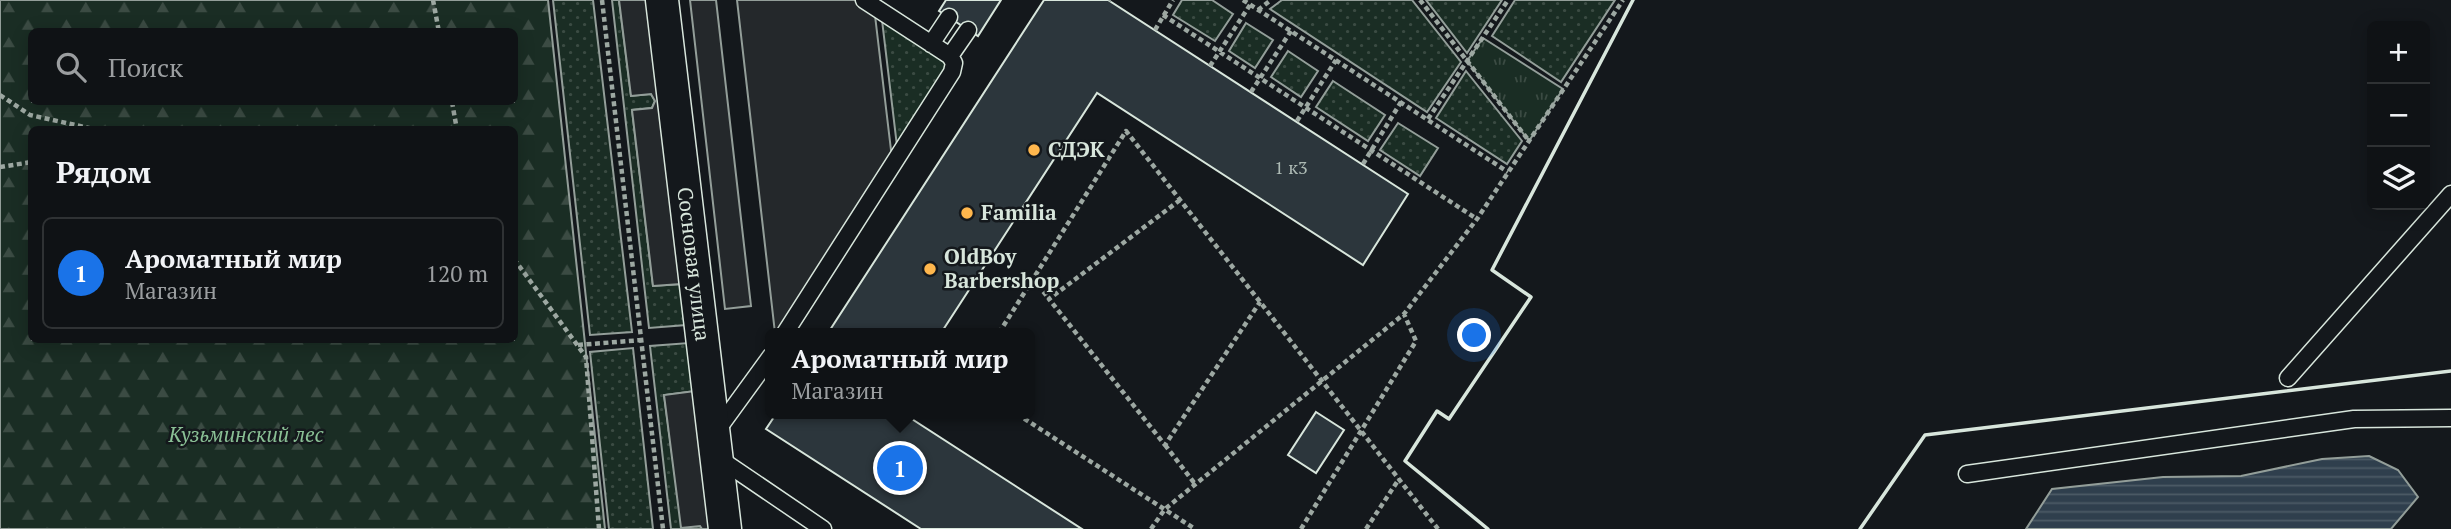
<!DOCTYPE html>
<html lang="ru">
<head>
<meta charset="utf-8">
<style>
  body { margin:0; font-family:"PT Serif",serif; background:#181b1e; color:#f1f3f6 }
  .controls { position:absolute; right:21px; top:21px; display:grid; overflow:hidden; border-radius:10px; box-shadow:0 4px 18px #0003 }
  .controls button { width:63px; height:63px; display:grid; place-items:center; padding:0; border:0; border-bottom:2px solid #2f3234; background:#0f1215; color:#f1f3f6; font:35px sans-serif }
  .you { position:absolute; left:1475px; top:336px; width:24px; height:24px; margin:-18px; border:5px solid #fff; border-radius:50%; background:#1a73e8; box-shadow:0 0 0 10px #1a73e833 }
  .badge { display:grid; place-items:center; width:46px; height:46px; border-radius:50%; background:#1a73e8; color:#fff; font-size:23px; font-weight:700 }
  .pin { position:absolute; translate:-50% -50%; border:4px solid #fff; box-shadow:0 2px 7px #0006 }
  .popup { position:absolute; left:765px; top:328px; width:270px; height:91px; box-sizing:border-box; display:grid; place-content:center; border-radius:10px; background:#0f1215; filter:drop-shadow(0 2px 5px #0005); font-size:23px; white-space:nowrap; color:#9b9ea0 }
  .popup b { font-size:26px; color:#f1f3f6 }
  .popup::after { content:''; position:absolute; left:50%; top:100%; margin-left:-14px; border:14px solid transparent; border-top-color:#0f1215 }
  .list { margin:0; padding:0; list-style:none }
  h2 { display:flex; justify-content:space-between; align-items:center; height:91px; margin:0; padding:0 28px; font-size:30px }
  h2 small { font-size:23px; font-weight:400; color:#9b9ea0 }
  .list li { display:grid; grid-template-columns:46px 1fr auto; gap:21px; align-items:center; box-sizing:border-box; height:112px; margin:0 14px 14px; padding:0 14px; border:2px solid #2f3234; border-radius:10px }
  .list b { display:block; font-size:26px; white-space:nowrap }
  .list p { margin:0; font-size:23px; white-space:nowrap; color:#9b9ea0 }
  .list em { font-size:23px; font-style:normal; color:#9b9ea0 }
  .icon { flex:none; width:38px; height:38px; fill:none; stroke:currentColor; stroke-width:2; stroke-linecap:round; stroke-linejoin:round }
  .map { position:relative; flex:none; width:2451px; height:529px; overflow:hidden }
  .search { position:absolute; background:#0f1215; box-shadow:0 4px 18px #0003; left:28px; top:28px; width:490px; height:77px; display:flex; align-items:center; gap:18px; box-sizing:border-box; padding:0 24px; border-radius:10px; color:#9b9ea0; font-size:26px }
  .panel { position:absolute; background:#0f1215; box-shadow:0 4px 18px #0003; left:28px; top:126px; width:490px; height:217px; border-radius:10px }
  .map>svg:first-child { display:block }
  .grass { fill:url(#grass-dots); stroke:#939e99; stroke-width:2 }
  .forest { fill:url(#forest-firs); stroke:#939e99; stroke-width:2; fill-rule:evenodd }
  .park { fill:url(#park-tufts); stroke:#939e99; stroke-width:2 }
  .parking { fill:#24282b; stroke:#939e99; stroke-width:2 }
  .water { fill:url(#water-rules); stroke:#939e99; stroke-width:2 }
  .building { fill:#2c363c; stroke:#d8e6dc; stroke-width:2 }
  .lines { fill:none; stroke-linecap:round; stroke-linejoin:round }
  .service-casing { stroke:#d8e6dc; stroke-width:19 }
  .minor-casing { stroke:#d8e6dc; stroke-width:35 }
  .path { stroke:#9da8a2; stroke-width:4.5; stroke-dasharray:5 3.5; stroke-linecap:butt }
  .service { stroke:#14181c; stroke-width:16 }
  .minor { stroke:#14181c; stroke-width:32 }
  .wall { stroke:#d8e6dc; stroke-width:3.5 }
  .poi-dot { fill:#ffb74d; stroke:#14181c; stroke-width:2.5 }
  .labels { text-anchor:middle; stroke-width:5; stroke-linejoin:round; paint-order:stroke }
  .number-label { font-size:18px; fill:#adbab4 }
  .poi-label { font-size:21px; font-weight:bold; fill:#d8e6dc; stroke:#14181c; text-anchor:start }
  .street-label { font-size:21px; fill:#d8e6dc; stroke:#14181c }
  .park-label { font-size:21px; font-style:italic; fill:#8ac095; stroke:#14181c }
</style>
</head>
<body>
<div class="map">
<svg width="2451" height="529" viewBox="0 0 2451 529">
  <defs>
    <pattern id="grass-dots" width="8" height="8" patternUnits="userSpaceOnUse" patternTransform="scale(1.75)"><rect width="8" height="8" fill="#1a2d24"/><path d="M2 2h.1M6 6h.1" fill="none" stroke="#3b4b43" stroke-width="1.8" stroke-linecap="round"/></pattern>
    <pattern id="forest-firs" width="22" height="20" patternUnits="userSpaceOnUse" patternTransform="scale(1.75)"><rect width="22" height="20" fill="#1a2d24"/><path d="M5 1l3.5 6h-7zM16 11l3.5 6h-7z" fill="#3b4b43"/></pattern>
    <pattern id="park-tufts" width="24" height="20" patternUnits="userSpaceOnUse" patternTransform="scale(1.75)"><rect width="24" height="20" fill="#1a2d24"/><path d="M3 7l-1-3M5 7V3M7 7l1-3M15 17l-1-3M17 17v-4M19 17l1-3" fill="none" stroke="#3b4b43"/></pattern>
    <pattern id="water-rules" width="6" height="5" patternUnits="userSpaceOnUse" patternTransform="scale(1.75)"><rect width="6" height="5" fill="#2f3f4d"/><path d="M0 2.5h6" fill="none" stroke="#4c5b66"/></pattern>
  </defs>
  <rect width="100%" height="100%" fill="#14181c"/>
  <path class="grass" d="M553,0H593L632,332L590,335Z
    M612,0H619L631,96L651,94L655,101L652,108L632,110L653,286L681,284L686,325L649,328Z
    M1182,0H1212L1233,14L1215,41L1173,15Z
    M1282,0H1412L1461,62L1427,112L1270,9Z
    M1426,0H1502L1467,53Z
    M1515,0H1615L1561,82L1492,36Z
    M882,20L949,63L897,146Z
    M1246,23L1273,40L1255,68L1229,51Z
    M1288,51L1318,71L1301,97L1271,77Z
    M1466,71L1522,141L1507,164L1436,118Z
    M1333,81L1385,115L1368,141L1316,107Z
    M1398,123L1438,148L1420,176L1380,150Z
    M689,343L695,391L664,395L682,527L700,526L702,529H671L650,346Z
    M633,348L653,529H609L590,352Z"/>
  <path class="forest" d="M0,0H548L605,529H0ZM32,32H514V102H32ZM32,130H514V340H32Z"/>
  <path class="park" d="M1483,38L1563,89L1529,141L1467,61Z"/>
  <path class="parking" d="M619,0H649L681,284L653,286L632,110L652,108L655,101L651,94L631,96Z
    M690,0H716L751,306L725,309Z
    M737,0H865L874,7L893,167L785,333H775Z
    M695,391L711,529H702L700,526L681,528L664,395Z"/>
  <path class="water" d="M2369,456L2398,470L2418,497L2391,529H2026L2052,489L2163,477L2241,476L2322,459Z"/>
  <path class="building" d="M946,0H1001L978,36L939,11Z
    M1044,0H1108L1408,194L1363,265L1097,93L941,333H828Z
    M1316,412L1344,430L1316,473L1288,455Z
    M776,414H904L1082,529H921L766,429Z"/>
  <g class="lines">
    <defs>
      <path id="service" d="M931,44L949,17
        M950,56L968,30
        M785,333L952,72L954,63L950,56L864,0
        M2288,378L2451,194
        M715,433L771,356
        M717,457L823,529
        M1967,474L2354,419L2451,418"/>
      <g id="minor">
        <path id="s1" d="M662,0L725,529"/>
      </g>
    </defs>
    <use href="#service" class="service-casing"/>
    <use href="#minor" class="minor-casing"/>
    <path class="path" d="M433,0L439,32
      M602,0L663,529
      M1243,0L1508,172
      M1420,0L1529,141
      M1109,1L1110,0
      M1258,10L1271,0
      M1163,15L1477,219
      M1155,30L1173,0
      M1210,66L1250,5
      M1251,92L1291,31
      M0,95L30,115L98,130
      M452,102L457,130
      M1428,119L1508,0
      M1297,121L1336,60
      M1363,164L1401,102
      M0,167L32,162
      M1180,200L1049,299L1165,445L1260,302
      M514,259L586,357L599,529
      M1033,278L1049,299
      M999,333L1126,131L1438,529
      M578,345L642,340
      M1017,414L1195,529
      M1165,445L1195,484
      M1151,529L1165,509L1404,314L1477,219L1623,0
      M1301,529L1416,341L1404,314
      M1366,529L1399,479"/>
    <use href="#service" class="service"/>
    <use href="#minor" class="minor"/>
    <path class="wall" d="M1488,529L1405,461L1437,411L1449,419L1531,297L1492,270L1633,0
      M1860,529L1925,435L2451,371"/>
  </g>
  <g class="poi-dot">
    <circle cx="1034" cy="150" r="7"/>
    <circle cx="967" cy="213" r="7"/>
    <circle cx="930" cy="269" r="7"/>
  </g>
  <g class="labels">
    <g class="number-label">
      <text x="1291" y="174">1 к3</text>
    </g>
    <g class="poi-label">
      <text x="1048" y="157">СДЭК</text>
      <text x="981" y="220">Familia</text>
      <text x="944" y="264">OldBoy<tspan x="944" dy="24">Barbershop</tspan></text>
    </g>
    <g class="street-label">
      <text dy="7" stroke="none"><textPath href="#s1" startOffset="266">Сосновая улица</textPath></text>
    </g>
    <g class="park-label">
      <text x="246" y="442">Кузьминский лес</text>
    </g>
  </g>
</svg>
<div class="controls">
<button>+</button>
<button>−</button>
<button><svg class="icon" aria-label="layers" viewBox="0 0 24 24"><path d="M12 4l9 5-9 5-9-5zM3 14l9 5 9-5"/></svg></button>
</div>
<div class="you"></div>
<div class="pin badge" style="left:900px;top:468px">1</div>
<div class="popup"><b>Ароматный мир</b>Магазин</div>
<div class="search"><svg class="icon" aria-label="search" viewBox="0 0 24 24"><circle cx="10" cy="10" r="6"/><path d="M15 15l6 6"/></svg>Поиск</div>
<section class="panel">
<h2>Рядом<small></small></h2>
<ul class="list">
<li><span class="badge">1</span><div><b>Ароматный мир</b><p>Магазин</p></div><em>120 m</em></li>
</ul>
</section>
</div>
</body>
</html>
